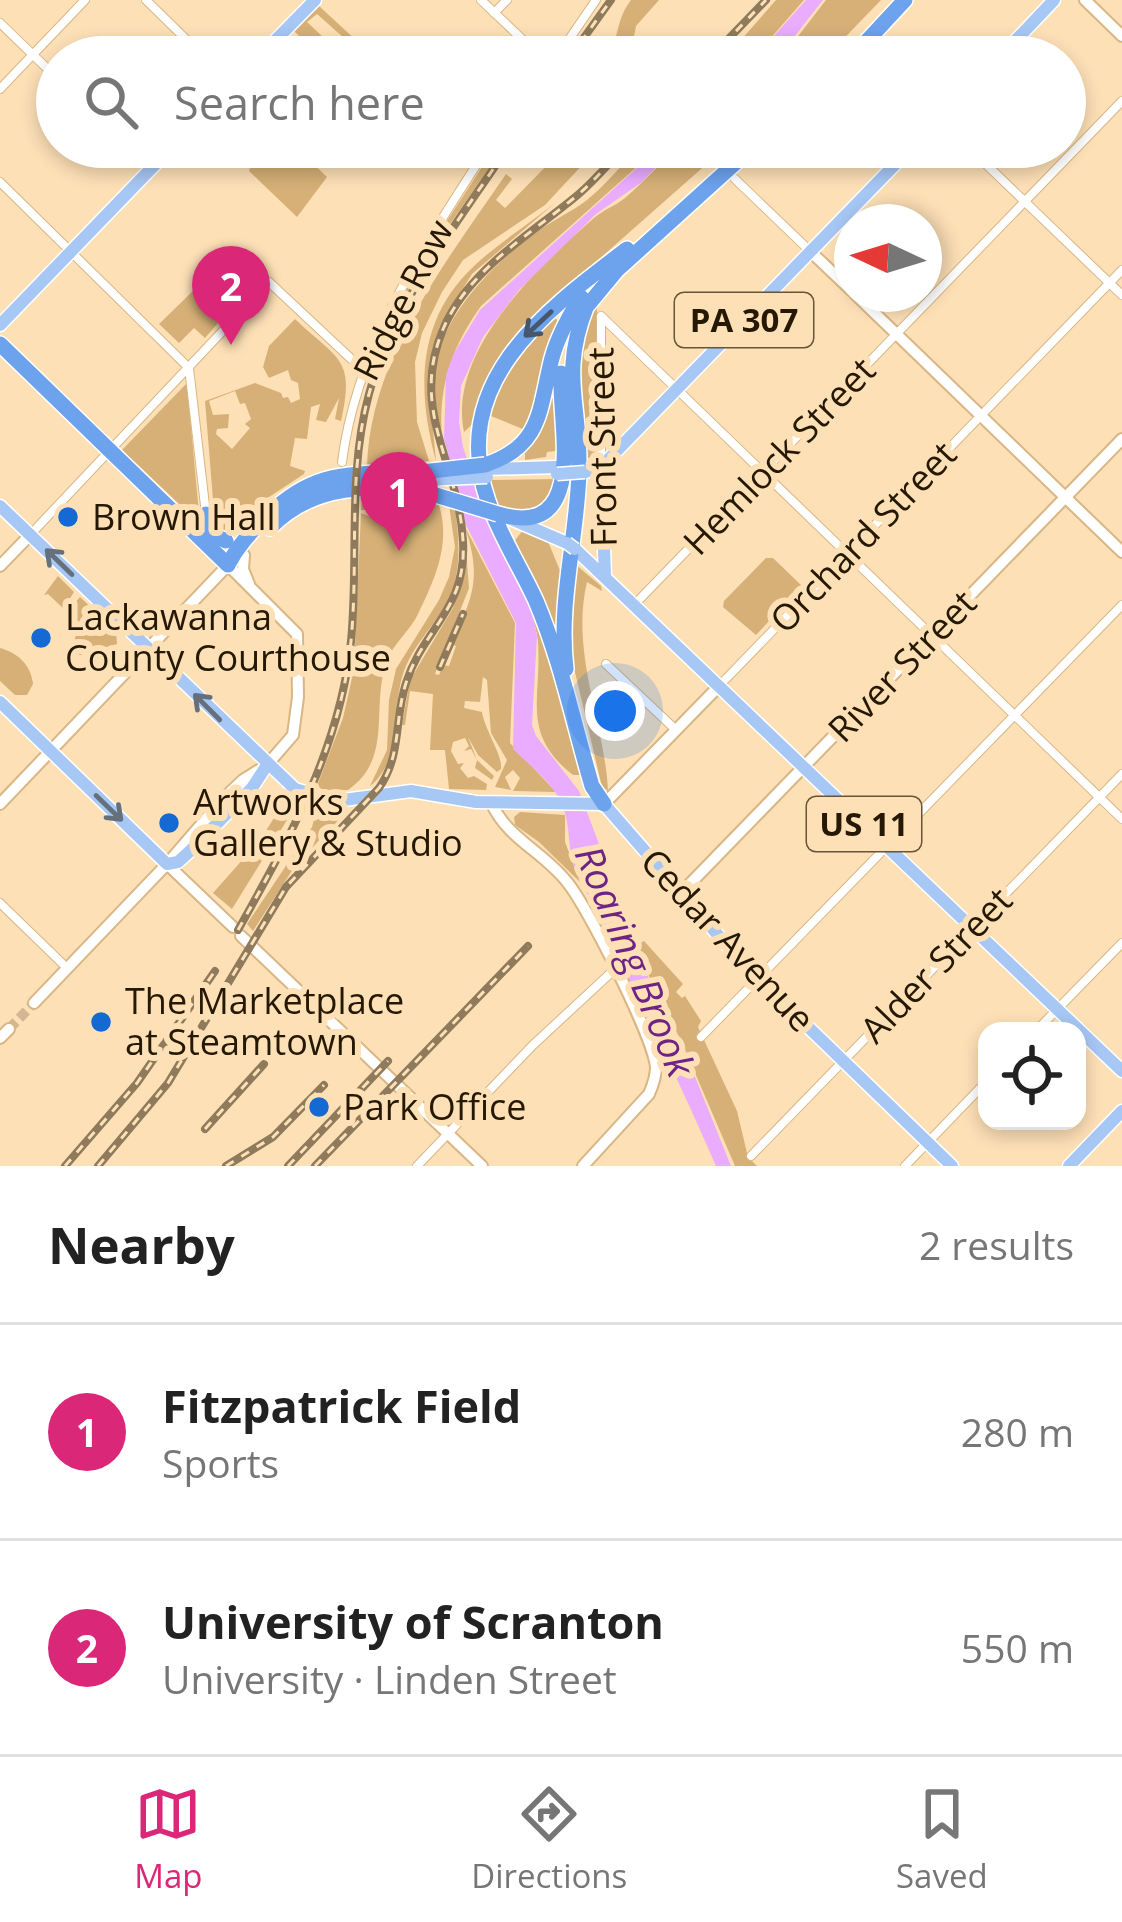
<!DOCTYPE html>
<html lang="en">
<head>
<meta charset="utf-8">
<style>
  body { margin:0; font-family:"Open Sans",sans-serif; background:#f6f6f6; color:#222 }
  .controls { position:absolute; right:36px; bottom:36px; display:grid; overflow:hidden; border-radius:24px; box-shadow:0 6px 18px #0003 }
  .controls button { width:108px; height:108px; display:grid; place-items:center; padding:0; border:0; border-bottom:3px solid #e0e0e0; background:#fff; color:#222; font:60px sans-serif }
  .compass { position:absolute; left:834px; top:204px; width:108px; height:108px; border-radius:50%; background:#fff; box-shadow:0 6px 18px #0003; rotate:274deg }
  .you { position:absolute; left:615px; top:711px; width:42px; height:42px; margin:-30px; border:9px solid #fff; border-radius:50%; background:#1a73e8; box-shadow:0 0 0 18px #1a73e833 }
  .badge { display:grid; place-items:center; width:78px; height:78px; border-radius:50%; background:#db2777; color:#fff; font-size:39px; font-weight:700 }
  .pin { position:absolute; translate:-50% -99px; filter:drop-shadow(0 3px 6px #0008) }
  .pin::after { content:''; position:absolute; top:63px; width:42px; height:36px; background:inherit; clip-path:polygon(0 0,100% 0,50% 100%) }
  .list { margin:0; padding:0; list-style:none }
  h2 { display:flex; justify-content:space-between; align-items:center; height:156px; margin:0; padding:0 48px; font-size:51px }
  h2 small { font-size:39px; font-weight:400; color:#767676 }
  .list li { display:grid; grid-template-columns:78px 1fr auto; gap:36px; align-items:center; box-sizing:border-box; height:216px; padding:0 48px; border-top:3px solid #e0e0e0 }
  .list b { display:block; font-size:45px; white-space:nowrap }
  .list p { margin:0; font-size:39px; white-space:nowrap; color:#767676 }
  .list em { font-size:39px; font-style:normal; color:#767676 }
  .icon { flex:none; width:66px; height:66px; fill:none; stroke:currentColor; stroke-width:2; stroke-linecap:round; stroke-linejoin:round }
  .map { position:relative; flex:none; width:1122px; height:1166px; overflow:hidden }
  .search { position:absolute; background:#fff; box-shadow:0 6px 18px #0003; left:36px; right:36px; top:36px; height:132px; display:flex; align-items:center; gap:30px; box-sizing:border-box; padding:0 42px; border-radius:66px; color:#767676; font-size:45px }
  .sheet { height:588px; background:#fff }
  nav { display:flex; justify-content:space-around; align-items:center; box-sizing:border-box; height:168px; border-top:3px solid #e0e0e0; background:#fff; font-size:33px; color:#767676 }
  nav a { display:grid; justify-items:center; gap:6px }
  nav .on { color:#db2777 }
  .map>svg:first-child { display:block }
  .green { fill:#d6b077; fill-rule:evenodd }
  .water { fill:#eaacff }
  .lines { fill:none; stroke-linecap:round; stroke-linejoin:round }
  .secondary-tunnel { stroke:#d2b892; stroke-width:10; stroke-dasharray:10 5; stroke-linecap:butt }
  .street-casing { stroke:#d9b683; stroke-width:10 }
  .secondary-casing { stroke:#d9b683; stroke-width:14 }
  .primary-casing { stroke:#fff; stroke-width:15 }
  .highway-casing { stroke:#fff; stroke-width:18 }
  .street { stroke:#fff; stroke-width:8 }
  .secondary { stroke:#fff; stroke-width:10 }
  .primary { stroke:#a7c7f4; stroke-width:12 }
  .highway { stroke:#6da2ed; stroke-width:15 }
  .rail-casing { stroke:#8f7a5b; stroke-width:8 }
  .rail { stroke:#fde0b6; stroke-width:3; stroke-dasharray:9; stroke-linecap:butt }
  .primary-bridge-casing { stroke:#fff; stroke-width:15; stroke-linecap:butt }
  .highway-bridge-casing { stroke:#fff; stroke-width:18; stroke-linecap:butt }
  .primary-bridge { stroke:#a7c7f4; stroke-width:12 }
  .highway-bridge { stroke:#6da2ed; stroke-width:15 }
  .oneway { stroke:#45566d }
  .oneway2 { stroke:#66707c }
  .poi-dot { fill:#1569d3; stroke:#fde0b6; stroke-width:4.5 }
  .labels { text-anchor:middle; stroke-width:12; stroke-linejoin:round; paint-order:stroke }
  .shield { fill:#fde0b6; stroke:#665439; stroke-width:3 }
  .shield-label { font-size:33px; font-weight:bold; fill:#251804 }
  .street-label { font-size:36px; fill:#251804; stroke:#fde0b6 }
  .poi-label { font-size:36px; fill:#251804; stroke:#fde0b6; text-anchor:start }
  .water-label { font-size:39px; font-style:italic; fill:#6e2484; stroke:#fde0b6 }
</style>
</head>
<body>
<div class="map">
<svg width="1122" height="1166" viewBox="0 0 1122 1166">
  <rect width="100%" height="100%" fill="#fde0b6"/>
  <path class="green" d="M631,0H659L636,26L630,57L608,55C620,37 615,21 631,0Z
    M776,0H804L754,57H726Z
    M826,0H881L826,57H782Z
    M319,6L358,42L354,47L317,14L307,22L344,57H321L294,31Z
    M264,147L275,150L296,147L327,177L297,217L249,171L253,157Z
    M495,147H504L441,237L382,339L419,264Z
    M565,147H599L545,205L463,260L442,292L422,333L415,362L417,422L429,461L367,467C370,357 447,261 506,174L512,179L496,200L505,208Z
    M639,147H659L481,306C451,348 438,387 442,439C406,356 471,282 532,235C549,222 570,213 587,200C606,185 622,164 639,147Z
    M679,147H726L530,320C521,330 510,340 503,351C487,376 487,415 464,432C447,351 539,266 594,218C603,210 615,206 625,198C644,182 660,163 679,147Z
    M555,203L472,274L440,326L428,378L436,461C417,391 416,321 473,267C498,243 528,225 555,203Z
    M243,264L252,275L251,285L205,338L194,328L179,343L159,324L197,287Z
    M597,306L595,451L594,456L585,459C579,409 564,350 597,306Z
    M554,317L559,322L525,430L491,416L488,430L485,429C496,378 517,353 554,317Z
    M295,319C339,361 355,357 341,421L335,419L339,398L326,422L316,420L320,404L311,407L307,439L295,438L290,466L305,471L304,474L266,499L238,529L221,530L215,524L205,401L255,383L281,393L283,398L288,397L291,403L300,399L298,383L291,380L288,370L269,378L263,367L269,346ZM235,391L240,404L245,403L251,419L245,424L250,428L232,449L216,434L217,429L228,428L229,414L213,415L209,401Z
    M187,383L199,514L194,518L122,450Z
    M555,389L558,446L555,451L547,452L546,457L525,460V451L542,427L551,390Z
    M557,479C543,515 531,510 496,508L488,480Z
    M399,495L438,502C452,542 435,579 418,614C411,629 393,645 388,658C369,706 395,757 348,790H322L317,786L343,718L354,669L361,513L369,516L373,503L369,510H361L362,497Z
    M449,505L455,506C458,531 461,556 455,581C446,617 416,638 404,671C391,707 403,761 370,786L387,750L389,700L396,669L439,600L449,577L455,547Z
    M465,527L515,623L510,743L556,792L513,791L520,778L513,770L505,777L511,790L495,787L507,760L491,733L487,680L483,677L480,702L465,701L464,708L482,712C485,731 503,755 501,769L497,772L478,755L468,737L477,760L494,776L492,780L475,768L477,760L471,749L464,751L469,746L465,738L453,742L451,751L458,764L464,763L460,768L468,778L474,776L487,784L486,790L449,789L445,750H430L433,694L410,691L405,725H402L410,680L453,608L466,550L469,588L435,674L439,675L443,665L449,666L456,646L451,644C473,598 482,577 465,527Z
    M523,530L547,539L563,578L561,658L513,543Z
    M766,558H773L802,586L756,635L723,607L724,601Z
    M575,564L601,586L602,591L587,582C570,653 605,724 608,791L602,787L571,655L569,621Z
    M58,576L74,592L69,600L74,604L80,597L98,614L83,629L75,626L78,622L74,617L70,620L63,614L65,610L48,594L44,595Z
    M531,604L583,775H573C520,733 542,699 538,642C537,630 532,617 531,604Z
    M100,616L116,631L117,644L80,655L75,651V637Z
    M0,648C18,653 31,665 33,684L27,695H15L0,681Z
    M290,793L300,799L232,909L213,893L260,840Z
    M317,808L347,811L295,866L253,931L247,924L312,827Z
    M520,812L565,815V842L580,882L539,842L515,825L514,817Z
    M644,941L683,984L676,992L682,998L685,996L701,1021L698,1027L737,1111L748,1157L757,1166H735L683,1045L634,946Z"/>
  <path class="water" d="M806,0H823L780,55L755,57Z
    M660,147H675L642,182L596,214L519,290L483,337L461,386L459,422L463,447L489,522L530,602L537,636L532,725L536,736L579,791L599,844L605,880L667,1019L683,1047L731,1166H716C673,1067 626,972 578,875C567,854 571,834 565,813C558,786 532,768 513,749L516,623L465,523L444,438L446,375L454,353L480,310Z"/>
  <g class="lines">
    <path class="secondary-tunnel" d="M9,1029L34,1003"/>
    <defs>
      <path id="street" d="M146,0L204,57
        M481,0L541,57
        M494,13L507,0
        M0,23L57,78
        M557,57L596,0
        M0,89L85,0
        M129,147L152,167
        M968,147L1122,295
        M735,179L811,252
        M0,182L189,368L206,514L199,522H186
        M601,316L1122,819
        M601,317V464
        M342,462C357,344 425,245 488,147
        M30,535L269,282L362,369
        M635,604L1122,101
        M606,664L676,730
        M720,685L1122,270
        M0,903L67,968
        M1036,1031L1122,943
        M701,1037L1122,605
        M751,1156L1122,774
        M417,1166L533,1045L615,969
        M905,1166L987,1081"/>
      <path id="secondary" d="M1085,0L1122,36
        M811,252L852,291
        M855,294L1122,552
        M244,555L243,569L249,584
        M0,566L30,535
        M491,802C507,839 543,851 567,882C588,907 653,1037 656,1067C656,1077 653,1085 649,1094L583,1166
        M0,804L228,565L297,634L298,697L293,735L267,765L243,780L224,798L167,864L34,1003
        M604,804L720,685
        M167,864L233,927
        M681,893L1122,439
        M241,936L482,1166
        M0,1038L9,1029"/>
      <path id="primary" d="M259,57L315,0
        M1000,57L1054,0
        M0,325L172,147
        M601,467L605,576
        M486,469L557,467
        M585,472L601,467L912,147
        M0,506L295,789L336,801L411,791L476,802L604,804L745,966L952,1166
        M511,519L567,543
        M575,549L1122,1071
        M0,702L167,864L178,862L189,852L252,788L267,765
        M1069,1166L1122,1111"/>
      <path id="highway" d="M852,57L905,0
        M583,311L617,270L753,147
        M0,344L228,565
        M485,465C543,446 539,408 552,358C558,336 569,316 581,297
        M206,514L214,535L226,541
        M498,514C591,541 558,421 561,373
        M270,528C313,483 372,484 429,493
        M228,565C237,547 249,534 263,520C315,466 353,475 422,472
        M566,669C558,602 577,538 579,472C581,403 559,376 587,305
        M604,804L592,786C574,725 561,660 536,601C521,568 500,536 488,501C447,383 545,311 627,249"/>
    </defs>
    <use href="#street" class="street-casing"/>
    <use href="#secondary" class="secondary-casing"/>
    <use href="#primary" class="primary-casing"/>
    <use href="#highway" class="highway-casing"/>
    <use href="#street" class="street"/>
    <use href="#secondary" class="secondary"/>
    <use href="#primary" class="primary"/>
    <use href="#highway" class="highway"/>
    <defs>
      <path id="rail" d="M570,57L611,0
        M711,57L766,0
        M440,667L463,614
        M238,930C289,839 341,746 351,641C359,559 347,475 369,394C394,301 456,226 508,147
        M205,1129L264,1064
        M65,1166L137,1083L215,971
        M98,1166L168,1083L286,887L379,788C402,755 394,720 406,683C423,628 467,610 463,541C459,462 408,410 444,327C470,268 533,233 580,193C596,179 610,162 625,147
        M226,1166L273,1137L324,1085
        M288,1166L388,1061
        M315,1166L528,946"/>
    </defs>
    <use href="#rail" class="rail-casing"/>
    <use href="#rail" class="rail"/>
    <defs>
      <path id="primary-bridge" d="M557,474L585,472
        M425,480L487,477
        M567,543L575,549"/>
      <path id="highway-bridge" d="M422,472L485,465
        M429,493L498,514"/>
    </defs>
    <use href="#primary-bridge" class="primary-bridge-casing"/>
    <use href="#highway-bridge" class="highway-bridge-casing"/>
    <use href="#primary-bridge" class="primary-bridge"/>
    <use href="#highway-bridge" class="highway-bridge"/>
  </g>
  <defs><path id="oneway-shaft" d="M-6 0H5M1.5-3L5.5 0L1.5 3" fill="none" stroke-width="1.6" stroke-linecap="round" stroke-linejoin="round" transform="scale(3)"/></defs>
  <use class="oneway" href="#oneway-shaft" transform="translate(538 324) rotate(137)"/>
  <g class="oneway2">
    <use href="#oneway-shaft" transform="translate(59 562) rotate(-136)"/>
    <use href="#oneway-shaft" transform="translate(207 707) rotate(-135)"/>
    <use href="#oneway-shaft" transform="translate(109 808) rotate(44)"/>
  </g>
  <g class="poi-dot">
    <circle cx="68" cy="517" r="12"/>
    <circle cx="41" cy="638" r="12"/>
    <circle cx="169" cy="823" r="12"/>
    <circle cx="101" cy="1022" r="12"/>
    <circle cx="319" cy="1107" r="12"/>
  </g>
  <g class="labels">
    <g class="shield">
      <rect x="675" y="293" width="138" height="54" rx="9"/>
      <rect x="807" y="797" width="114" height="54" rx="9"/>
    </g>
    <g class="shield-label">
      <text x="744" y="332">PA 307</text>
      <text x="864" y="836">US 11</text>
    </g>
    <g class="street-label">
      <text transform="translate(403 300) rotate(-63)" y="13">Ridge Row</text>
      <text transform="translate(602 447) rotate(-91)" y="13">Front Street</text>
      <text transform="translate(779 456) rotate(-46)" y="13">Hemlock Street</text>
      <text transform="translate(863 537) rotate(-46)" y="13">Orchard Street</text>
      <text transform="translate(902 666) rotate(-46)" y="13">River Street</text>
      <text transform="translate(728 940) rotate(47)" y="13">Cedar Avenue</text>
      <text transform="translate(936 965) rotate(-46)" y="13">Alder Street</text>
    </g>
    <g class="poi-label">
      <text x="92" y="530">Brown Hall</text>
      <text x="65" y="630">Lackawanna<tspan x="65" dy="41">County Courthouse</tspan></text>
      <text x="193" y="815">Artworks<tspan x="193" dy="41">Gallery &amp; Studio</tspan></text>
      <text x="125" y="1014">The Marketplace<tspan x="125" dy="41">at Steamtown</tspan></text>
      <text x="343" y="1120">Park Office</text>
    </g>
    <g class="water-label">
      <text transform="translate(635 961) rotate(67)" y="14">Roaring Brook</text>
    </g>
  </g>
</svg>
<div class="controls">
<button><svg class="icon" aria-label="locate" viewBox="0 0 24 24"><circle cx="12" cy="12" r="6"/><path d="M12 2v4M12 18v4M2 12h4M18 12h4"/></svg></button>
</div>
<svg class="compass" viewBox="-18 -18 36 36"><path d="M0-13l5 13h-10z" fill="#e53935"/><path d="M0 13l5-13h-10z" fill="#767676"/></svg>
<div class="you"></div>
<div class="pin badge" style="left:399px;top:551px">1</div>
<div class="pin badge" style="left:231px;top:345px">2</div>
<div class="search"><svg class="icon" aria-label="search" viewBox="0 0 24 24"><circle cx="10" cy="10" r="6"/><path d="M15 15l6 6"/></svg>Search here</div>
</div>
<section class="sheet">
<h2>Nearby<small>2 results</small></h2>
<ul class="list">
<li><span class="badge">1</span><div><b>Fitzpatrick Field</b><p>Sports</p></div><em>280 m</em></li>
<li><span class="badge">2</span><div><b>University of Scranton</b><p>University · Linden Street</p></div><em>550 m</em></li>
</ul>
</section>
<nav>
<a class="on"><svg class="icon" aria-label="map" viewBox="0 0 24 24"><path d="M3 6l6-2 6 2 6-2v14l-6 2-6-2-6 2zM9 4v14M15 6v14"/></svg>Map</a>
<a><svg class="icon" aria-label="directions" viewBox="0 0 24 24"><path d="M12 3l9 9-9 9-9-9zM9 14v-3h6M13 9l2 2-2 2"/></svg>Directions</a>
<a><svg class="icon" aria-label="saved" viewBox="0 0 24 24"><path d="M7 4h10v16l-5-4-5 4z"/></svg>Saved</a>
</nav>
</body>
</html>
